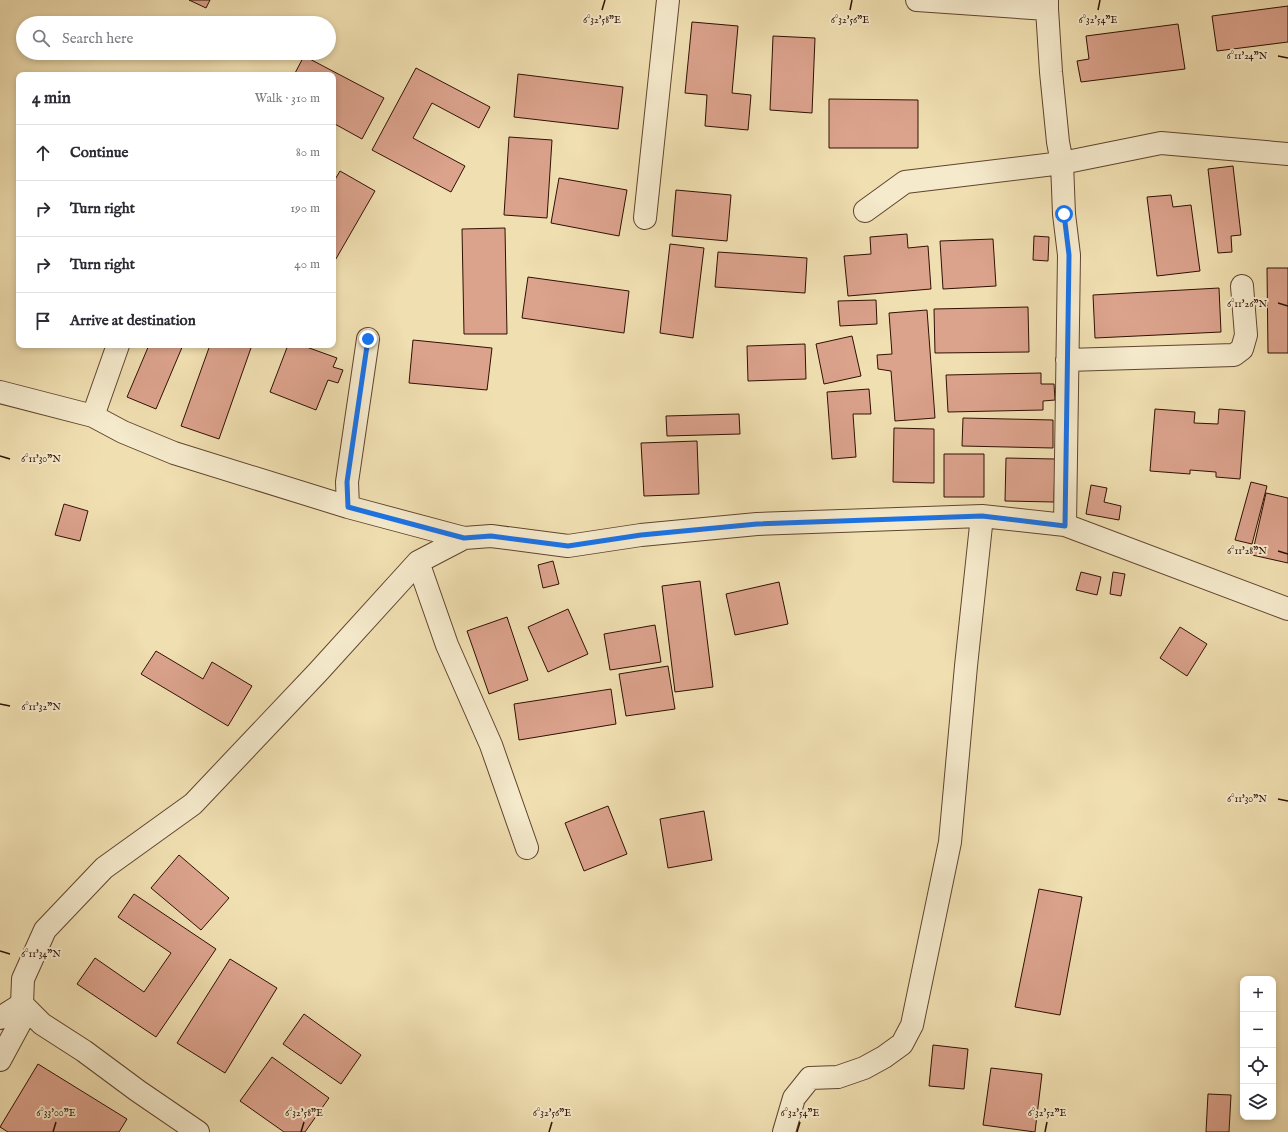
<!DOCTYPE html>
<html lang="en">
<head>
<meta charset="utf-8">
<style>
  body { margin:0; font-family:"IM FELL English",serif; background:#f2f2f3; color:#2b2b33 }
  .controls { position:absolute; right:12px; bottom:12px; display:grid; overflow:hidden; border-radius:8px; box-shadow:0 2px 6px #0003 }
  .controls button { width:36px; height:36px; display:grid; place-items:center; padding:0; border:0; border-bottom:1px solid #e1e1e2; background:#fff; color:#2b2b33; font:20px sans-serif }
  .stop { position:absolute; width:12px; height:12px; margin:-9px; border:3px solid #1a73e8; border-radius:50%; background:#fff }
  .stop.end { background:#1a73e8; border-color:#fff; box-shadow:0 1px 4px #0008 }
  .list { margin:0; padding:0; list-style:none }
  h2 { display:flex; justify-content:space-between; align-items:center; height:52px; margin:0; padding:0 16px; font-size:17px }
  h2 small { font-size:13px; font-weight:400; color:#7c7c81 }
  .list li { display:grid; grid-template-columns:26px 1fr auto; gap:12px; align-items:center; box-sizing:border-box; height:56px; padding:0 16px; border-top:1px solid #e1e1e2 }
  .list b { display:block; font-size:15px; white-space:nowrap }
  .list em { font-size:13px; font-style:normal; color:#7c7c81 }
  .icon { flex:none; width:22px; height:22px; fill:none; stroke:currentColor; stroke-width:2; stroke-linecap:round; stroke-linejoin:round }
  .map { position:relative; flex:none; width:1288px; height:1132px; overflow:hidden }
  .search { position:absolute; background:#fff; box-shadow:0 2px 6px #0003; left:16px; top:16px; width:320px; height:44px; display:flex; align-items:center; gap:10px; box-sizing:border-box; padding:0 14px; border-radius:22px; color:#7c7c81; font-size:15px }
  .panel { position:absolute; background:#fff; box-shadow:0 2px 6px #0003; left:16px; top:72px; width:320px; height:276px; border-radius:8px }
  .map>svg:first-child { display:block }
  .building { fill:#dba28c; stroke:#301002 }
  .lines { fill:none; stroke-linecap:round; stroke-linejoin:round }
  .minor-casing { stroke:#60442e; stroke-width:24 }
  .minor { stroke:#f5eacc; stroke-width:22 }
  .route { stroke:#1a73e8; stroke-width:5 }
  .ticks { fill:none; stroke:#301002; stroke-width:1.5 }
  .ticks-label { font-size:10px; text-anchor:middle; fill:#301002; stroke:#f5eacc; stroke-width:4; stroke-linejoin:round; paint-order:stroke }
</style>
</head>
<body>
<div class="map">
<svg width="1288" height="1132" viewBox="0 0 1288 1132">
  <rect width="100%" height="100%" fill="#f0dfb1"/>
  <filter id="stains"><feTurbulence type="fractalNoise" baseFrequency=".005" numOctaves="4"/><feColorMatrix values="0 0 0 0 .2 0 0 0 0 .09 0 0 0 0 .02 0 0 0 .5 -.17"/></filter>
  <radialGradient id="worn" r=".72"><stop offset=".6" stop-color="#630" stop-opacity="0"/><stop offset="1" stop-color="#630" stop-opacity=".3"/></radialGradient>
  <path class="building" d="M189,0H210L206,8Z
    M1288,6V42L1217,51L1212,16Z
    M692,22L738,26L732,93L751,95L748,130L705,126L707,95L685,93Z
    M1178,24L1185,69L1081,82L1077,61L1089,59L1086,36Z
    M773,36L815,38L812,113L770,110Z
    M304,56L384,98L362,139L333,123V75H294Z
    M416,68L490,107L479,128L432,103L413,138L465,166L451,192L372,150Z
    M518,74L623,87L618,129L514,117Z
    M829,99L918,100V148H829Z
    M509,137L552,140L547,218L504,215Z
    M1233,166L1241,235L1231,236L1232,252L1218,253L1208,169Z
    M340,171L375,191L333,264V183Z
    M559,178L627,190L619,236L551,223Z
    M676,190L731,195L727,241L672,236Z
    M1171,195L1173,207L1191,205L1200,271L1157,276L1147,197Z
    M505,228L507,334H464L462,229Z
    M907,234L908,248L928,246L931,289L848,296L844,256L871,254L870,237Z
    M1034,236L1049,237L1048,261L1033,260Z
    M993,239L996,286L943,289L940,241Z
    M670,244L704,248L693,338L660,333Z
    M718,252L807,258L805,293L715,287Z
    M1267,268H1288V353H1268Z
    M528,277L629,291L624,333L522,318Z
    M1219,288L1221,332L1095,338L1093,295Z
    M876,300L877,324L840,326L838,301Z
    M1028,307L1029,352L935,353L934,309Z
    M927,310L935,418L895,421L891,371L878,369L877,355L892,354L889,313Z
    M852,336L861,376L824,384L816,344Z
    M413,340L492,348L487,390L409,383Z
    M805,344L806,379L748,381L747,346Z
    M149,345H183L156,409L127,397Z
    M210,345H252L219,439L181,426Z
    M288,345H301L337,358L333,367L343,370L338,383L328,380L316,410L270,392Z
    M1041,373V384H1054L1055,400L1043,401V410L948,412L946,375Z
    M869,389L871,414H853L856,457L832,459L827,392Z
    M1155,409L1195,412L1194,423L1218,424L1219,409L1245,411L1240,479L1216,477V472L1190,470V474L1150,471Z
    M739,414L740,434L667,436L666,416Z
    M963,418L1053,420V448L962,446Z
    M894,428L934,429V483L893,482Z
    M697,441L699,494L644,496L641,443Z
    M944,454H984V497H944Z
    M1006,458L1055,459L1054,502L1005,501Z
    M1251,482L1267,486L1252,544L1235,540Z
    M1091,485L1107,488L1104,502L1121,506L1119,520L1086,514Z
    M1266,493L1288,498V563L1252,555Z
    M64,504L88,511L80,541L55,535Z
    M553,561L559,584L543,588L538,565Z
    M1081,572L1101,577L1097,595L1076,590Z
    M1113,572L1125,574L1121,596L1110,594Z
    M700,581L713,687L675,692L662,586Z
    M779,582L788,624L735,635L726,594Z
    M568,609L588,654L548,672L528,627Z
    M507,617L528,680L489,694L467,631Z
    M655,625L661,662L610,670L604,634Z
    M1180,627L1207,644L1187,676L1160,658Z
    M156,651L203,679L212,662L252,686L228,726L141,674Z
    M668,666L675,709L626,716L619,674Z
    M611,689L616,724L519,740L514,704Z
    M608,806L627,854L584,871L565,823Z
    M704,811L712,860L668,868L660,819Z
    M179,855L229,898L201,930L151,888Z
    M1039,889L1082,897L1060,1015L1015,1007Z
    M134,894L216,949L156,1037L77,984L95,958L144,992L171,953L118,917Z
    M230,959L277,988L225,1073L177,1043Z
    M304,1014L361,1055L341,1084L283,1044Z
    M933,1045L968,1049L964,1089L929,1086Z
    M272,1057L329,1098L305,1132H284L240,1101Z
    M38,1064L127,1119L119,1132H8L0,1127Z
    M991,1068L1042,1074L1035,1132L983,1125Z
    M1208,1094L1231,1095L1229,1132H1206Z"/>
  <g class="lines">
    <defs>
      <path id="minor" d="M917,0L1047,9
        M1047,0V9L1051,72L1058,142L1062,163L1064,214L1069,255L1065,525
        M865,211L905,182L1062,163L1161,143L1288,154
        M645,218L668,0
        M1067,360L1234,355L1242,349L1246,335L1242,286
        M0,392L93,416L123,432L174,453L348,507L464,538
        M93,416L118,345
        M348,507L347,482L368,339
        M418,562L447,645L491,745L527,848
        M0,1018L22,1004
        M0,1060L27,1010
        M198,1132L138,1091L84,1051L42,1024L22,1004L23,979L45,930L104,868L193,804L318,672L418,562L464,538L491,536L568,546L641,535L757,524L982,516L1065,525L1288,609
        M784,1132L794,1098L810,1078L838,1077L864,1068L884,1057L902,1044L912,1025L950,842L966,666L982,516"/>
    </defs>
    <use href="#minor" class="minor-casing"/>
    <use href="#minor" class="minor"/>
  </g>
  <g class="lines">
    <path class="route" d="M368,339L347,482L348,507L464,538L491,536L568,546L641,535L757,524L982,516L1065,526L1069,255L1064,214"/>
  </g>
  <path class="ticks" d="M602,10L605,0M850,10L852,0M1098,10L1100,0M1278,56L1288,58M1278,303L1288,306M0,456L10,459M1278,551L1288,554M0,704L10,706M1278,799L1288,801M0,951L10,954M53,1132L56,1122M301,1132L304,1122M549,1132L552,1122M797,1132L800,1122M1045,1132L1047,1122"/>
  <g class="ticks-label">
    <text x="602" y="23">6°32'58"E</text>
    <text x="850" y="23">6°32'56"E</text>
    <text x="1098" y="23">6°32'54"E</text>
    <text x="1247" y="59">6°11'24"N</text>
    <text x="1247" y="307">6°11'26"N</text>
    <text x="41" y="462">6°11'30"N</text>
    <text x="1247" y="554">6°11'28"N</text>
    <text x="41" y="710">6°11'32"N</text>
    <text x="1247" y="802">6°11'30"N</text>
    <text x="41" y="957">6°11'34"N</text>
    <text x="56" y="1116">6°33'00"E</text>
    <text x="304" y="1116">6°32'58"E</text>
    <text x="552" y="1116">6°32'56"E</text>
    <text x="800" y="1116">6°32'54"E</text>
    <text x="1047" y="1116">6°32'52"E</text>
  </g>
  <rect width="100%" height="100%" filter="url(#stains)"/>
  <rect width="100%" height="100%" fill="url(#worn)"/>
</svg>
<div class="controls">
<button>+</button>
<button>−</button>
<button><svg class="icon" aria-label="locate" viewBox="0 0 24 24"><circle cx="12" cy="12" r="6"/><path d="M12 2v4M12 18v4M2 12h4M18 12h4"/></svg></button>
<button><svg class="icon" aria-label="layers" viewBox="0 0 24 24"><path d="M12 4l9 5-9 5-9-5zM3 14l9 5 9-5"/></svg></button>
</div>
<div class="stop" style="left:1064px;top:214px"></div>
<div class="stop end" style="left:368px;top:339px"></div>
<div class="search"><svg class="icon" aria-label="search" viewBox="0 0 24 24"><circle cx="10" cy="10" r="6"/><path d="M15 15l6 6"/></svg>Search here</div>
<section class="panel">
<h2>4 min<small>Walk · 310 m</small></h2>
<ul class="list">
<li><svg class="icon" aria-label="ahead" viewBox="0 0 24 24"><path d="M12 20V5M6 11l6-6 6 6"/></svg><div><b>Continue</b></div><em>80 m</em></li>
<li><svg class="icon" aria-label="right" viewBox="0 0 24 24"><path d="M7 20v-9h11M14 6l5 5-5 5"/></svg><div><b>Turn right</b></div><em>190 m</em></li>
<li><svg class="icon" aria-label="right" viewBox="0 0 24 24"><path d="M7 20v-9h11M14 6l5 5-5 5"/></svg><div><b>Turn right</b></div><em>40 m</em></li>
<li><svg class="icon" aria-label="arrive" viewBox="0 0 24 24"><path d="M6 21V4h12l-3 4 3 4H6"/></svg><div><b>Arrive at destination</b></div></li>
</ul>
</section>
</div>
</body>
</html>
